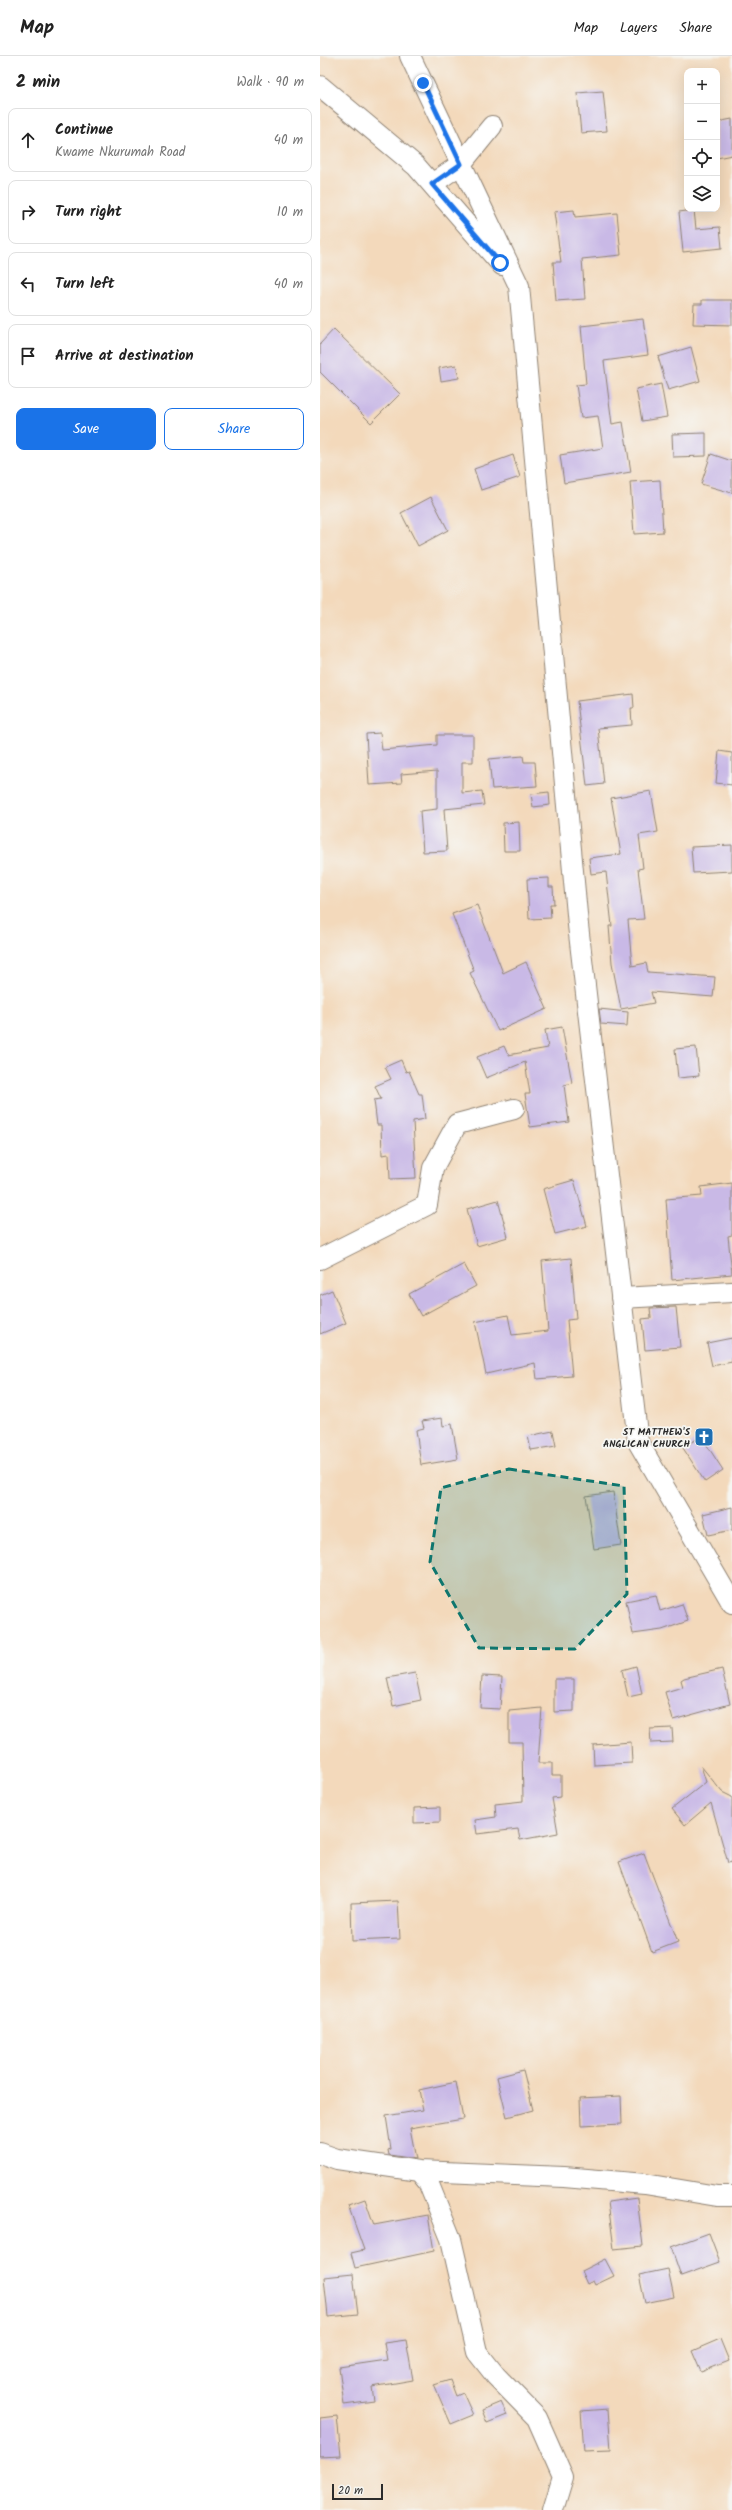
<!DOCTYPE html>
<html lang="en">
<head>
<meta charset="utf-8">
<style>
  body { margin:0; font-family:Kalam,sans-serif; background:#f6f6f6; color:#222 }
  .controls { position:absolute; right:12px; top:12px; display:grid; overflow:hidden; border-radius:8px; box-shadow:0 4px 16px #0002 }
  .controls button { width:36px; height:36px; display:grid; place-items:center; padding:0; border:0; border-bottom:1px solid #e0e0e0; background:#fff; color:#222; font:20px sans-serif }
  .scale { position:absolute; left:12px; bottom:10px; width:51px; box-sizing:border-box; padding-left:4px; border:2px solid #2b2b2b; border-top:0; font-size:11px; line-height:14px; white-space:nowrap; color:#2b2b2b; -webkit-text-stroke:3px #f6f6f2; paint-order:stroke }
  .stop { position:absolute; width:12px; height:12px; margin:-9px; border:3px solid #1a73e8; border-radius:50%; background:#fff }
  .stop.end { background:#1a73e8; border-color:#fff; box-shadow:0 1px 4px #0008 }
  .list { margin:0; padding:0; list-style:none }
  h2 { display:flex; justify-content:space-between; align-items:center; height:52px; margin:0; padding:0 16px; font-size:17px }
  h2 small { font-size:13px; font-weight:400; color:#767676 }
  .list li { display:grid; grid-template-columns:26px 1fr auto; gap:12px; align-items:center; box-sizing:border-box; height:64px; margin:0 8px 8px; padding:0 8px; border:1px solid #e0e0e0; border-radius:8px }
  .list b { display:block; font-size:15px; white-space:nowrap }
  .list p { margin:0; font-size:13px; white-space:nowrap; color:#767676 }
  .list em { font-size:13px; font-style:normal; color:#767676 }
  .actions { display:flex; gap:8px; padding:12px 16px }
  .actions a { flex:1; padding:9px 0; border:1px solid #1a73e8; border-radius:8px; text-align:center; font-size:14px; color:#1a73e8 }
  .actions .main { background:#1a73e8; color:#fff }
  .icon { flex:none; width:22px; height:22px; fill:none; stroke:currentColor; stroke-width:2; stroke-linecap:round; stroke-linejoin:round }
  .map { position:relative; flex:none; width:412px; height:2454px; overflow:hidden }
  header { display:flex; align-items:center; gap:24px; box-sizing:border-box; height:56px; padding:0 20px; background:#fff; border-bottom:1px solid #e0e0e0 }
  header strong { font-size:19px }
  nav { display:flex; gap:22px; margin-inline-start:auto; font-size:14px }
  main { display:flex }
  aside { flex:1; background:#fff }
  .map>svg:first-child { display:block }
  .building { fill:#c9b9e6 }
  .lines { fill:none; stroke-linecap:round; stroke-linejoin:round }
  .minor-casing { stroke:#8f8273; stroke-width:22 }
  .minor { stroke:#fff; stroke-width:20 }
  .route { stroke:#1a73e8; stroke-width:5 }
  .marked { fill:#0f766e; fill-opacity:0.2; stroke:#0f766e; stroke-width:3; stroke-dasharray:8 5; stroke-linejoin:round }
  .labels { text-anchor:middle; stroke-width:3.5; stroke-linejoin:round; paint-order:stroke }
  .poi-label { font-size:10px; font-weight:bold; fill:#2b2b2b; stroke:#f6f6f2; text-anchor:end }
</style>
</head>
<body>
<header>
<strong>Map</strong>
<nav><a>Map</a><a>Layers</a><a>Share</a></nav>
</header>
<main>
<aside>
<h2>2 min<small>Walk · 90 m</small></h2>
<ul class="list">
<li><svg class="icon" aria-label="ahead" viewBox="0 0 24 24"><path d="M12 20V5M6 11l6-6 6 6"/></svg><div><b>Continue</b><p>Kwame Nkurumah Road</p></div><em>40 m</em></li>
<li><svg class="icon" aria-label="right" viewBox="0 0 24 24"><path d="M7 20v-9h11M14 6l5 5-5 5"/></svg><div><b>Turn right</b></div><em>10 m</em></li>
<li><svg class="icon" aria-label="left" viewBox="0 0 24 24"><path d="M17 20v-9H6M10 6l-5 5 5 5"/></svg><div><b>Turn left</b></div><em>40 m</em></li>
<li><svg class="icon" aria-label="arrive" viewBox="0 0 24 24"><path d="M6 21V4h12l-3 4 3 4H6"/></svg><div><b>Arrive at destination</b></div></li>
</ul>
<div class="actions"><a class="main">Save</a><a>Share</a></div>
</aside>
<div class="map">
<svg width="412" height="2454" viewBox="0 0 412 2454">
  <rect width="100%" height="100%" fill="#f6f6f2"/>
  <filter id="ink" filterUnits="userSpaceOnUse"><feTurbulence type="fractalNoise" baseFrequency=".025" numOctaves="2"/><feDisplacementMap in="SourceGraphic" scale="8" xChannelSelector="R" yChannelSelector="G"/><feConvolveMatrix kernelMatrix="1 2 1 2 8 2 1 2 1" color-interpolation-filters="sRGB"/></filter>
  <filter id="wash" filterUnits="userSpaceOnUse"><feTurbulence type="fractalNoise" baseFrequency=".012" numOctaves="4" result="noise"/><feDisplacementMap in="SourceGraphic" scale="16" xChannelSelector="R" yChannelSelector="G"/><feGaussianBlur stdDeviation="0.9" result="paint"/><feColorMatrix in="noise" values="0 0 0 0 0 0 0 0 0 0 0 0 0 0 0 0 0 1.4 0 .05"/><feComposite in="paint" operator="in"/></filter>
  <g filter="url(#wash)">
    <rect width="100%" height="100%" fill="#f3d9bb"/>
    <g id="blocks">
      <path class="building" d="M283,35L287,75L261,77L257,37Z
        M412,63V99L397,102V66Z
        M254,154L255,161L297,157L301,199L262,203L265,243L236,245L233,206H241L234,156Z
        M374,154L376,173L400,171L402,192L363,196L359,156Z
        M382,244H412V269L373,268L374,248H382Z
        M323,263L328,299L284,305L292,368L303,366L311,416L244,427L240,399L283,392L278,360L261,362L256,329L266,328L261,270Z
        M14,273L80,338L51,367L0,316V288Z
        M371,291L380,325L348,334L338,301Z
        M136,309L139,322L121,325L119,312Z
        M341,328L347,361L322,365L316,333Z
        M386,377V400L353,401L352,378Z
        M391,398L412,405V437L381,428Z
        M193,399L200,421L161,434L154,413Z
        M340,424L343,476L314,478L310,426Z
        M111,441L128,474L98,490L81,457Z
        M313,638L314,652H311L312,669L278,672L284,728L267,730L257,645Z
        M60,677L62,694L117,689V679H153V706H142V737L162,735L164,749L124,753L127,795L103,796L100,755L117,753V715L81,718L82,727L49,729L46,678Z
        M399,695L412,697V729L396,727Z
        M203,700L204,706H215L217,730L172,733L169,703Z
        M331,735L338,776L319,779L323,812L318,813L324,863L308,864L312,910L326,907L328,916L395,921L393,941L331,936L334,947L301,953L292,907L289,870H292L286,816L271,818L269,802L301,798L291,742Z
        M229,736L230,749L213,751L211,738Z
        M199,766L200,795H184L183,767Z
        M412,789V815L373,817L371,791Z
        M229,822V831H233L234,848H230L231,862L209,863L207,823Z
        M157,849L183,917L206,906L227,953L178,975L150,917L154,915L132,858Z
        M279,953L308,956L307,970L281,968Z
        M242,971L252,1027L244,1029L249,1066L210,1071L205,1038H210L205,1006L166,1022L157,1001L184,990L188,999L228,992L225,974Z
        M376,991L379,1020L358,1022L355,993Z
        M81,1004L86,1016L89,1015L99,1038H102L105,1063L93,1065L96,1122L70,1123L69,1098L62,1099L61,1069H57L54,1044L61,1043L55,1030L71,1023L65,1011Z
        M254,1124L267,1170L235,1178L223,1133Z
        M412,1127V1179L408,1180L412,1218L352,1224L346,1143L382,1140L381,1131Z
        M178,1144L188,1181L157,1190L147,1153Z
        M251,1202L256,1263L247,1264L252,1320L217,1323L215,1307L166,1318L155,1266L188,1259L192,1279L228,1275L222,1205Z
        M144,1208L156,1230L101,1260L89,1238Z
        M12,1234L26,1267L0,1278V1239Z
        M356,1251L360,1291L325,1294L322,1263L331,1262L330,1252Z
        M412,1282V1306L392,1310L387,1287Z
        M122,1362L123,1370L132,1368L138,1403L101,1409L96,1374L104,1372L102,1365Z
        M233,1375L236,1390L211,1394L208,1380Z
        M381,1380L403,1414L385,1426L363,1392Z
        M293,1436L301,1489L274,1493L266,1440Z
        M412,1451V1474L388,1479L383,1458Z
        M336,1539L340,1555L362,1548L368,1565L342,1574L313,1578L306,1545Z
        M316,1610L322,1638L308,1641L302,1614Z
        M402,1613L410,1648L353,1664L345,1636L363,1631L361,1624L364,1622Z
        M95,1617L101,1644L73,1650L67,1622Z
        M162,1620L182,1621L180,1653L160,1652Z
        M234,1623H254V1655L234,1656Z
        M222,1652L218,1707H232V1719H241V1741L232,1742L238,1777L200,1784L198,1773L157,1778L155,1764L176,1761L175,1748L203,1745L202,1686H189V1655Z
        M352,1672L353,1686L331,1687L330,1673Z
        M311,1686L312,1707L274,1709L273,1689Z
        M381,1710L402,1736L412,1741V1806L408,1807L391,1747L365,1769L352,1753L386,1726Z
        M120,1751V1766L94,1767V1752Z
        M324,1797L358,1886L332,1896L299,1806Z
        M78,1845L80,1883L32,1885L31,1847Z
        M203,2014L213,2054L187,2061L177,2021Z
        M136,2026L143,2063L90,2072L96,2103L69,2099L68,2094L71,2093L66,2060L103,2054L99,2034Z
        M301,2040L302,2068L261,2070L260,2042Z
        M317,2142L323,2190L294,2193L288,2146Z
        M45,2143L54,2169L108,2159L114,2195L35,2212L31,2197L44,2194L28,2149Z
        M389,2177L400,2206L361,2220L351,2191Z
        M285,2203L294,2220L275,2229L273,2225L267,2228L261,2215Z
        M348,2213L354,2241L325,2247L319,2219Z
        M33,2218L38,2258L8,2261L4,2221Z
        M400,2283L409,2305L381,2316L372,2295Z
        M86,2284L93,2324L52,2331L54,2345L24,2349L19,2311L67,2304L64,2287Z
        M130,2324L136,2340L143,2337L153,2359L131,2368L114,2329Z
        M181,2346L187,2359L167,2367L162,2354Z
        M288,2353L291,2394L264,2395L261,2355Z
        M17,2360L21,2400L0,2401V2362Z"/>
    </g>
  </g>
  <g filter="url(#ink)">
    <use href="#blocks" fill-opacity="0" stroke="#8f8273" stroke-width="1"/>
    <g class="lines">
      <defs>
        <path id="minor" d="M90,0L199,230L258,869L318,1386L412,1547
          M0,30L96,110L182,209
          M112,128L141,108L172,70
          M0,1203L107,1149L113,1112L137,1068L194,1053
          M301,1242L412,1236
          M0,2097L17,2103L99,2115L244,2121L325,2128L397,2140H412
          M99,2115L108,2126L131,2183L157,2296L176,2320L217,2362L243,2421L233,2454"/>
      </defs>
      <use href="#minor" class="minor-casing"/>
      <use href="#minor" class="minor"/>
    </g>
  </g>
  <g class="lines" filter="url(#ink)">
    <path class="route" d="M103,27L141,108L112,128L180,207"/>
  </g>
  <path class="marked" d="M189,1413L304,1430L307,1538L255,1593L159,1592L110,1506L121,1432Z"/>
  <defs>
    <symbol id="church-square" viewBox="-11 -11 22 22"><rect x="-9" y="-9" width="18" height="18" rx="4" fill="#1f6fb2" stroke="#f6f6f2"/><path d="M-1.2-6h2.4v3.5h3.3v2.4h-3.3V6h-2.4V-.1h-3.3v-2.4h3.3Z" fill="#fff"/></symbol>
  </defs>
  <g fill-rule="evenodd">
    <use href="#church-square" x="373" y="1370" width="22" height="22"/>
  </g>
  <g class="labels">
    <g class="poi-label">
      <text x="370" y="1379">ST MATTHEW'S<tspan x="370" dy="12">ANGLICAN CHURCH</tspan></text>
    </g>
  </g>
</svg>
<div class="controls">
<button>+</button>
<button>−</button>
<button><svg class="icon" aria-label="locate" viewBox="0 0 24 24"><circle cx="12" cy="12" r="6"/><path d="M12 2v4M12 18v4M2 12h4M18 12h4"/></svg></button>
<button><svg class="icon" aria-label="layers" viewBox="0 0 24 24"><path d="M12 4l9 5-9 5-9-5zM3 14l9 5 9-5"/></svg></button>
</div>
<div class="scale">20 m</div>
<div class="stop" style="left:180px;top:207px"></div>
<div class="stop end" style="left:103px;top:27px"></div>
</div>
</main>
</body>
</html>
